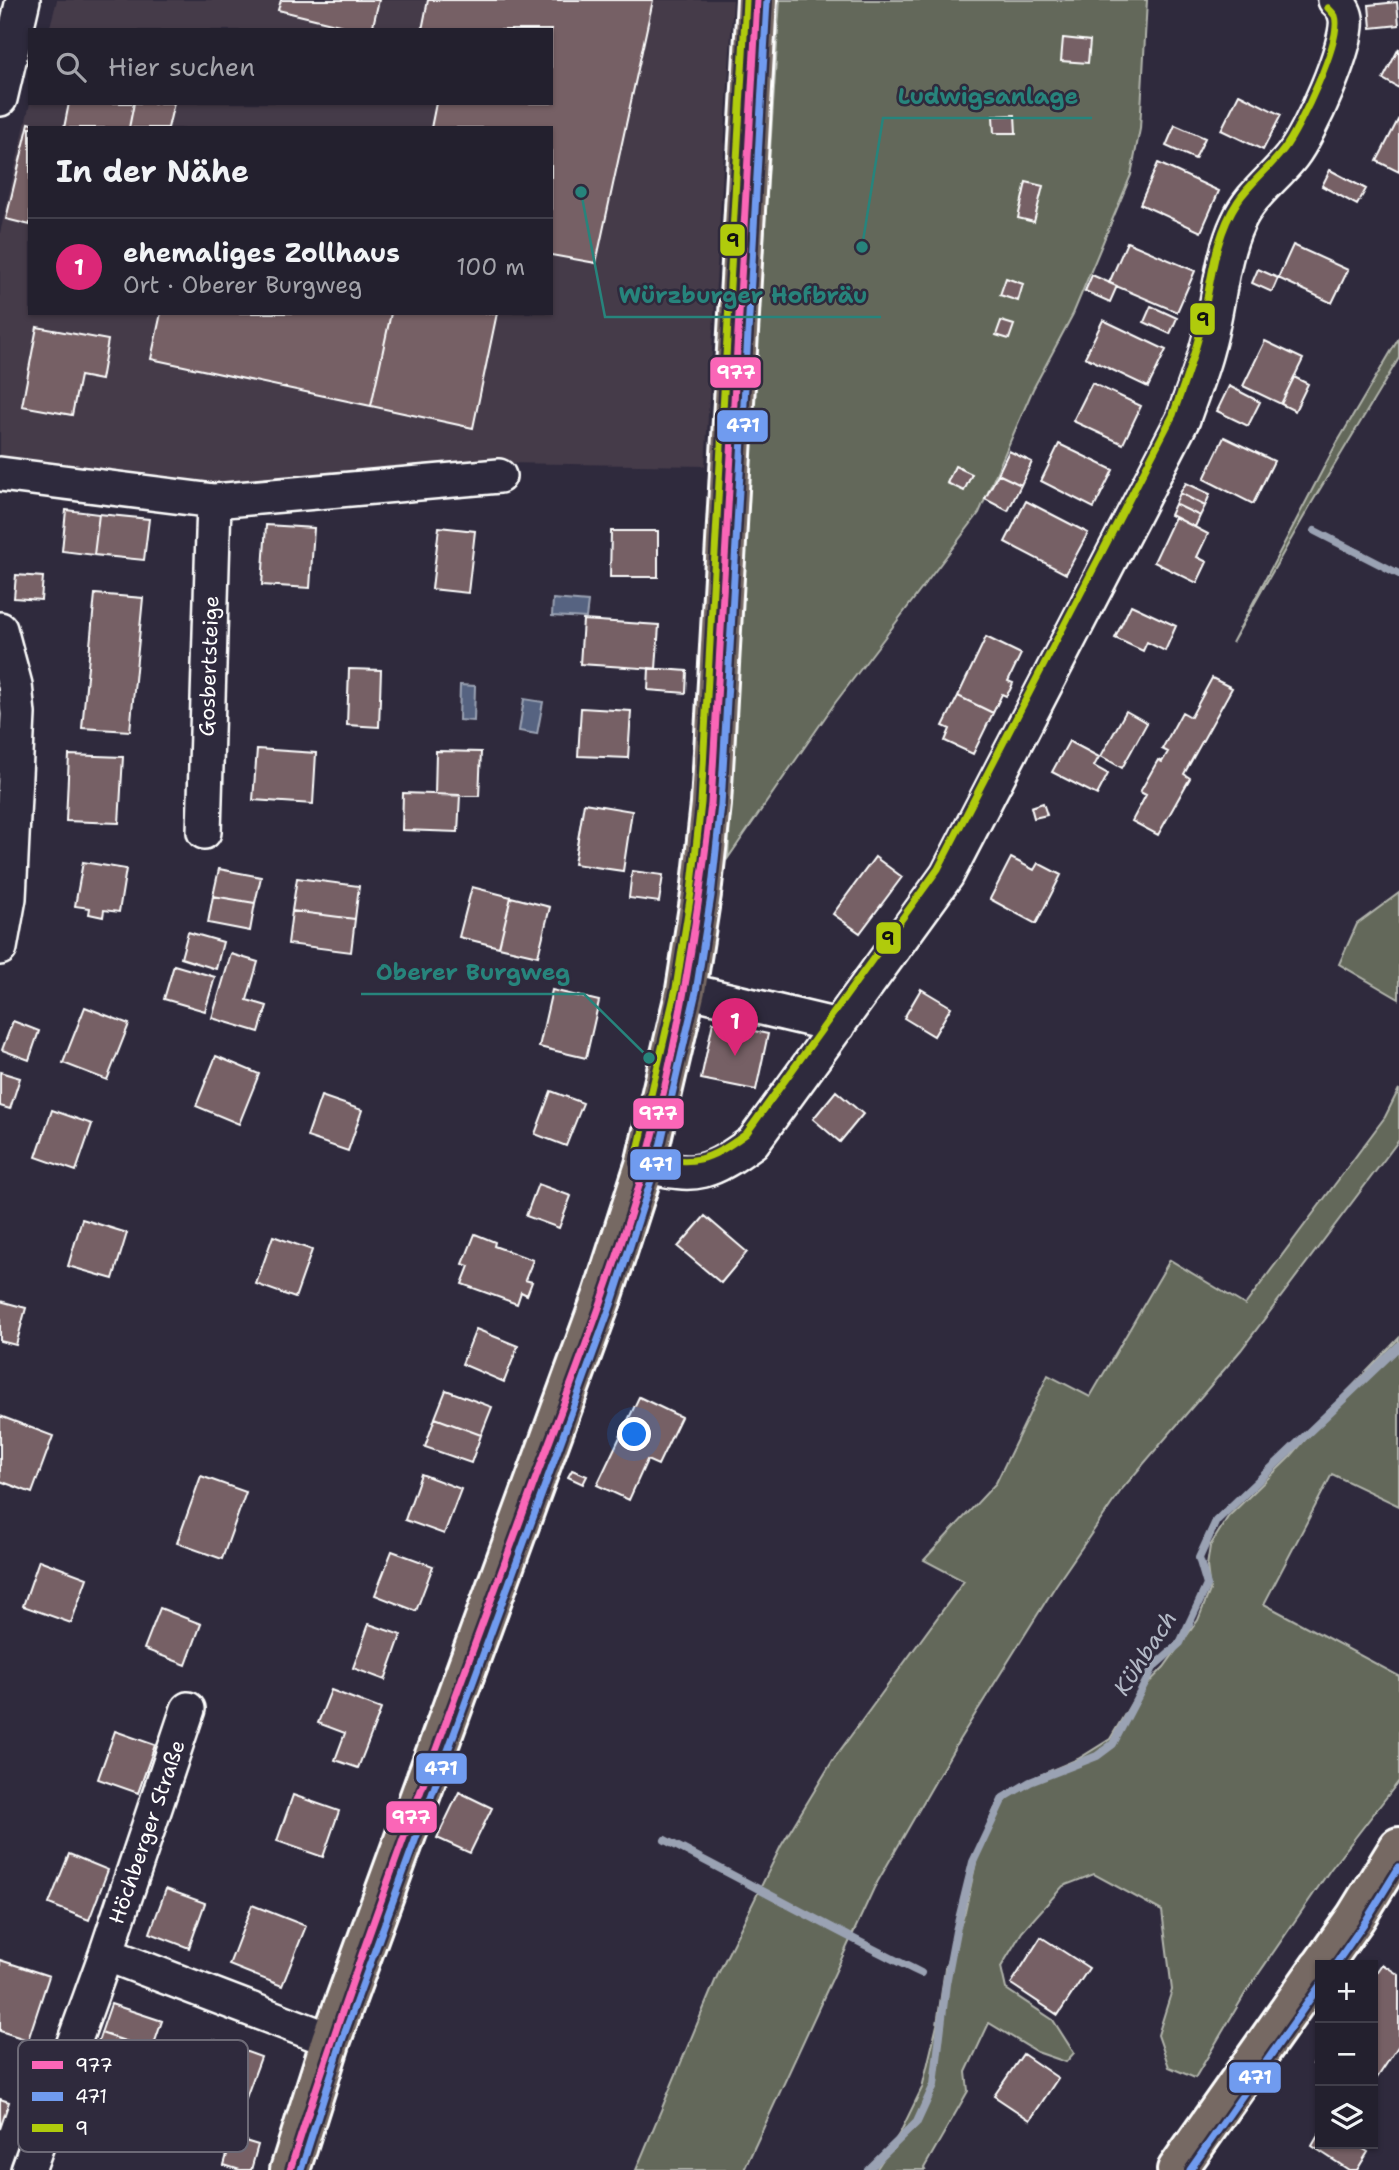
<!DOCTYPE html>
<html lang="de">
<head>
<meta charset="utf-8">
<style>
  body { margin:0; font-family:"Shantell Sans",sans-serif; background:#2b2836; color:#f1f3f6 }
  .controls { position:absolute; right:21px; bottom:21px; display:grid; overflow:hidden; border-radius:0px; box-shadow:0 2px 5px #0004 }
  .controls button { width:63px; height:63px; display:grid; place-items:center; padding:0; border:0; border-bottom:2px solid #403e4a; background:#23202e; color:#f1f3f6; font:35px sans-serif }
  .you { position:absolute; left:635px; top:1435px; width:24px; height:24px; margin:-18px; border:5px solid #fff; border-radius:50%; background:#1a73e8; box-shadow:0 0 0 10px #1a73e833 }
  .badge { display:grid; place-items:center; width:46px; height:46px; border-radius:50%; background:#db2777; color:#fff; font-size:23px; font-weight:700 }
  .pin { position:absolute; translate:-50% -58px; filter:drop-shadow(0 2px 4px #0008) }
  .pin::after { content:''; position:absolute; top:37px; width:24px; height:21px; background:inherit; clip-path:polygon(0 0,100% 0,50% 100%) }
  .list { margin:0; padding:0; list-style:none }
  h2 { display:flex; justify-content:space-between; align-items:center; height:91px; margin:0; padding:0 28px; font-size:30px }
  h2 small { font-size:23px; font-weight:400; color:#a3a3aa }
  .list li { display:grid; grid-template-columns:46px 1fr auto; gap:21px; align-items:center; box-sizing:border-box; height:98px; padding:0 28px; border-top:2px solid #403e4a }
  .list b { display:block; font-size:26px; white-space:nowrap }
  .list p { margin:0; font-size:23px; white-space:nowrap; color:#a3a3aa }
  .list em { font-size:23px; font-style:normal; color:#a3a3aa }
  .icon { flex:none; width:38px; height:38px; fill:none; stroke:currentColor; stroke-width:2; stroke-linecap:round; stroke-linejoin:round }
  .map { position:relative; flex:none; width:1399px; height:2170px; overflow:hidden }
  .search { position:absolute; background:#23202e; box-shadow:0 2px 5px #0004; left:28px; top:28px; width:525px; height:77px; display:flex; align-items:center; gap:18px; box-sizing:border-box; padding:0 24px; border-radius:0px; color:#a3a3aa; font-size:26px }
  .panel { position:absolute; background:#23202e; box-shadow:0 2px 5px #0004; left:28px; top:126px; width:525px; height:189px; border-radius:0px }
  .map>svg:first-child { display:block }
  .built { fill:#443a49; fill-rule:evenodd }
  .green { fill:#63685a; stroke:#b1b4ac; stroke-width:2 }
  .water { fill:#576481; stroke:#9aa2b3; stroke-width:2 }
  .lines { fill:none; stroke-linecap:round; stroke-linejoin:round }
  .stream { stroke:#9aa2b3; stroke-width:8 }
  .building { fill:#766065; stroke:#fff; stroke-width:2 }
  .minor-casing { stroke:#fff; stroke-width:38 }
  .major-casing { stroke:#fff; stroke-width:44 }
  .minor { stroke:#2f2a3d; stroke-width:33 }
  .major { stroke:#766964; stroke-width:38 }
  .bus-1-casing { stroke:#2f2a3d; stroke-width:12 }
  .bus-2-casing { stroke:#2f2a3d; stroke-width:12 }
  .bus-3-casing { stroke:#2f2a3d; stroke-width:12 }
  .bus-1 { stroke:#fa66b7; stroke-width:7 }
  .bus-2 { stroke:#709bef; stroke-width:7 }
  .bus-3 { stroke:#b0cb0c; stroke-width:7 }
  .labels { text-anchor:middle; stroke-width:5; stroke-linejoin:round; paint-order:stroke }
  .street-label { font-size:21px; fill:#fff; stroke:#2f2a3d }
  .water-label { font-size:23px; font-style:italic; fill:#b3b9c6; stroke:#2f2a3d }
  .key { fill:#2f2a3d; stroke:#6d6a77; stroke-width:2 }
  .key-label { font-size:19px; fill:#fff }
  .leader { fill:none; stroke:#27847c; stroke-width:2.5 }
  .callout-dot { fill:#27847c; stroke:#2f2a3d; stroke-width:2.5 }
  .callout-label { font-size:23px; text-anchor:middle; font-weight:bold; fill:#27847c; stroke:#2f2a3d; stroke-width:5; stroke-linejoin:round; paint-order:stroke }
  .line-badge { stroke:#2f2a3d; stroke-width:2.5 }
  .badge-label { font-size:19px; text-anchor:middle; font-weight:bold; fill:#fff }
  .pale-badge-label { font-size:19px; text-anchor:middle; font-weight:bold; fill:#111 }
</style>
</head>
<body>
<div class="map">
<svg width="1399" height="2170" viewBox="0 0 1399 2170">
  <rect width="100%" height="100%" fill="#2f2a3d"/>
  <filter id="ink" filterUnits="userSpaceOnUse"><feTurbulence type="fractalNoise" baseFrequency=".0143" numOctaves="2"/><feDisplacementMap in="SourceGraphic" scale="14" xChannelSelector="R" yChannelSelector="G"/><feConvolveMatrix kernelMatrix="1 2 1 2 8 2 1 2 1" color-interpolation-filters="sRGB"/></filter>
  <g filter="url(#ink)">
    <path class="built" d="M57,0H733L705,466L500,463L217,490L0,458V233L30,103H551V30H49ZM30,128H551V313H30Z"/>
    <path class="green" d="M780,0H1147L1140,129L1131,175L1073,314L1033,389L979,513L835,703L728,858L747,495Z
      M1399,338V358L1311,504L1232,643L1334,448Z
      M1399,893V999L1339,964L1357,924Z
      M1399,1089V1140L1241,1350L1122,1489L1056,1585L959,1740L874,1888L744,2170H636L718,1974L781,1846L833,1760L964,1581L924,1560L996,1483L1048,1375L1090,1397L1170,1260L1245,1305L1385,1117Z
      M1399,1338V1506L1332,1474L1264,1604L1399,1676V1781L1330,1870L1246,1992L1195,2078L1169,2067L1158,2035L1172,1990L1162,1911L1094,1874L1063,1886L1022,1932L1001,1967L1006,1989L1053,2020L1074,2053L1066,2062L1037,2052L989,2023L966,2072L968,2091L924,2168L925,2170H876L901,2131L922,2088L937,2025L945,1968L965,1912L981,1840L995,1808L1035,1777L1078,1759L1110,1739L1135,1697L1164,1667L1198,1620L1210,1590L1207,1566L1210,1546L1228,1517L1291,1456L1342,1397Z"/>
    <path class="water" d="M553,599L588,602L586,618L552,616Z
      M460,685L475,686L474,721L459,720Z
      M524,699L543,702L537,734L519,731Z"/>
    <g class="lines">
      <path class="stream" d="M1315,531L1399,574
        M665,1840C751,1884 835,1931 921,1973
        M868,2170L917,2122L934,2085L946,1984L956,1931L973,1862L1003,1798L1030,1782L1097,1756L1113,1744L1154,1666L1180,1643L1207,1585L1199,1558L1216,1521L1399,1346"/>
    </g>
    <path class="building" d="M281,0H379L372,30H360L278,10Z
      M428,0H653L596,263L551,255V128H431L436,103H551V30H422Z
      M1397,2L1399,25L1371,28L1369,5Z
      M1063,38L1090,41L1088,63L1061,61Z
      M1399,48V88L1383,79Z
      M1239,94L1281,115L1263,150L1221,130Z
      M69,103H134L129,128H64Z
      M134,103H174L168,128H129Z
      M1015,115L1016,133H994L993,116Z
      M1399,118V172L1377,161Z
      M29,123L48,128H30V225L6,219Z
      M1175,125L1205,138L1195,159L1166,146Z
      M1158,163L1219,191L1201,232L1140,204Z
      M1330,170L1366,189L1357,205L1322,186Z
      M1026,182L1043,186L1034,222L1018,218Z
      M1127,242L1195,271L1177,312L1109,283Z
      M1293,245L1348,270L1332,303L1278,278Z
      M1258,269L1278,278L1272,292L1252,283Z
      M1092,275L1117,286L1110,302L1085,291Z
      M1006,278L1023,284L1018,301L1000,295Z
      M1151,306L1177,318L1170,334L1144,322Z
      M161,313H391L371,406L151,359Z
      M391,313H497L473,428L371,406Z
      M1103,320L1166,350L1148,387L1085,357Z
      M1001,321L1014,325L1009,339L996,335Z
      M37,327L108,340L101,380L80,376L72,415L22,406Z
      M1265,341L1303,359L1281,404L1243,386Z
      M1294,377L1308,384L1295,411L1281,404Z
      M1092,383L1141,406L1123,444L1073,421Z
      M1229,386L1260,402L1248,426L1217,411Z
      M1224,437L1274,461L1253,504L1204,479Z
      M1059,444L1113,470L1094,508L1041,481Z
      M1009,451L1032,462L1021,485L998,474Z
      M955,466L972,474L964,491L947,483Z
      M998,474L1021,485L1008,511L985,499Z
      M1186,483L1210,494L1205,506L1180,493Z
      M1180,493L1205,506L1200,516L1175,504Z
      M1026,501L1088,533L1066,574L1005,542Z
      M1175,504L1200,516L1195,527L1170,515Z
      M66,510L99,514L94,555L62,551Z
      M99,514L149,519L144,560L94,555Z
      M1175,517L1208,534L1197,557L1207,562L1197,583L1154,562Z
      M266,525L314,528L310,588L262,585Z
      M439,527L475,531L468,593L432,589Z
      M611,531H658V577H610Z
      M16,575L43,577L41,600L14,598Z
      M95,594L143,598L130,731L82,728Z
      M1131,605L1176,626L1165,651L1147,642L1143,651L1115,638Z
      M583,620L659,625L656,669L580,664Z
      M986,637L1021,654L1008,681L1013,683L1010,690L1006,696L1002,694L993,713L958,696Z
      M649,668L687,671L686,693L648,690Z
      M349,669L381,670L379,727L347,725Z
      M1212,678L1232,688L1184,774L1190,778L1158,835L1132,821L1146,795L1140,792L1158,760L1162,762L1168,752L1162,749L1182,712L1191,717Z
      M958,696L993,713L973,754L945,741L950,729L943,726Z
      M581,708L631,711L628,758L578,756Z
      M1126,711L1147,723L1122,768L1101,756Z
      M1069,741L1099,757L1094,766L1108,774L1097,795L1052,772Z
      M257,749L316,753L313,804L253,800Z
      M436,751L481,752L479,796L435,795Z
      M69,755L123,757L119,823L66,821Z
      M403,793L460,795L458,832L402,830Z
      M584,803L632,811L623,871L574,864Z
      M1043,803L1047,815L1034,818L1031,807Z
      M875,857L902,877L860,933L833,914Z
      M1011,858L1034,870L1038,863L1061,875L1036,924L990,899Z
      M83,862L126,869L119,912L104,910L103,917L89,914L90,908L75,906Z
      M219,869L261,877L255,903L213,896Z
      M632,871L663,875L659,902L629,898Z
      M297,878L359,886L355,919L292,911Z
      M472,887L511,897L499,947L459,937Z
      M213,896L255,903L250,931L208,923Z
      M511,897L550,907L538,956L499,947Z
      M292,911L355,919L351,952L288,944Z
      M188,932L223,942L216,969L181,958Z
      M231,954L258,962L247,1000L267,1006L259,1032L212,1018Z
      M174,965L215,977L205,1011L164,999Z
      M921,989L951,1007L934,1036L904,1018Z
      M552,990L599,1001L586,1058L539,1047Z
      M85,1007L129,1024L107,1080L63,1063Z
      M13,1021L39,1031L29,1060L2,1050Z
      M713,1022L768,1034L756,1090L701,1079Z
      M216,1056L259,1074L239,1124L196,1106Z
      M0,1072L20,1078L10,1109L0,1106Z
      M551,1091L583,1103L566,1146L535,1134Z
      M836,1091L863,1114L840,1142L813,1119Z
      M321,1096L362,1110L348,1151L307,1137Z
      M52,1110L92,1124L76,1171L36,1157Z
      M538,1184L571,1196L559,1228L526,1216Z
      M705,1216L747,1252L721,1283L678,1247Z
      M82,1219L127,1233L113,1279L68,1266Z
      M475,1234L495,1242L494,1246L533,1260L525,1280L532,1282L527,1295L521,1292L517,1304L462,1284L469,1266L463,1264Z
      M273,1236L312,1250L295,1298L256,1284Z
      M0,1301L26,1308L16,1345L0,1341Z
      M476,1329L518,1346L504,1382L462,1364Z
      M446,1390L492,1407L481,1435L435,1418Z
      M639,1397L681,1417L658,1465L647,1460L629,1500L597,1485Z
      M0,1416L53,1436L32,1493L0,1481Z
      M435,1418L481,1435L471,1463L425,1447Z
      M572,1470L587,1476L583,1484L568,1477Z
      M421,1474L461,1489L444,1534L405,1520Z
      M201,1476L246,1492L222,1559L177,1543Z
      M392,1551L433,1566L416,1611L375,1595Z
      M39,1560L87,1578L71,1623L23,1606Z
      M160,1608L201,1624L186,1665L144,1649Z
      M369,1624L401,1635L385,1680L353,1668Z
      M331,1690L381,1709L358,1768L335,1760L345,1733L318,1723Z
      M115,1731L155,1745L138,1793L98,1779Z
      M459,1792L492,1808L470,1853L437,1838Z
      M293,1795L339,1811L323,1857L277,1841Z
      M69,1854L108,1870L89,1920L49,1904Z
      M166,1889L205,1903L189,1948L150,1933Z
      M252,1905L306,1926L282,1986L229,1965Z
      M1041,1937L1089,1968L1058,2015L1011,1984Z
      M0,1960L49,1976L28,2040L0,2031Z
      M1382,1964L1399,1975V2045L1373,2084V1977Z
      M111,2004L162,2021L152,2050L101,2033Z
      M101,2033L152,2050L142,2080L91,2063Z
      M214,2040L261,2057L240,2114L193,2097Z
      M1023,2054L1058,2078L1030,2120L994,2096Z
      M1320,2054V2069L1313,2064Z
      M0,2099L9,2102L0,2129Z
      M1320,2132V2144H1355L1368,2152L1357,2170H1349L1312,2146Z
      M232,2137L258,2145L251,2170H240L224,2165Z"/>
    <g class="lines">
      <defs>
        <path id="minor" d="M0,99L23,0
          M0,474L214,501L499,476
          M0,629L15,685L18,714L9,898L0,948
          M204,832L214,501
          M686,990L838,1026
          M645,1165C698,1179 710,1173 753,1142L947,875L1183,419C1191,395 1201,372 1207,348C1219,308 1220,260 1238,222C1250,195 1274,179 1292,156C1309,135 1350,44 1346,18C1345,11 1340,4 1335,0
          M106,1954L188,1709
          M28,2170L106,1954L331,2040"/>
        <path id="major" d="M1322,1965L1356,1917L1399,1847
          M290,2170L331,2040L603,1295L645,1165L686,990L701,894L711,804L757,0
          M1177,2170L1320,1967"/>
      </defs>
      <use href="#minor" class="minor-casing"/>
      <use href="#major" class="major-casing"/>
      <use href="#minor" class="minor"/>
      <use href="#major" class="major"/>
      <defs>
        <path id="bus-1" d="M290,2170C362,1941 449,1717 531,1491C571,1383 614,1276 645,1165C678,1047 697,926 711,804L757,0"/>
        <path id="bus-2" d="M1335,1965L1365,1922L1399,1867
          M301,2170L341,2043L613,1299L655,1168L696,992L711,896L721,805L767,1
          M1190,2170L1320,1985"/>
        <path id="bus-3" d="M647,1155C694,1166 707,1162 746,1134L938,869L1173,415C1183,386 1194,358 1201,328C1211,286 1213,238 1238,201C1251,182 1270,168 1284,149C1299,129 1343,39 1335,16C1333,13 1331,11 1328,8
          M635,1163L676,988L691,893L701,803L746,0"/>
      </defs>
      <use href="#bus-1" class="bus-1-casing"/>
      <use href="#bus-2" class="bus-2-casing"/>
      <use href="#bus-3" class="bus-3-casing"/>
      <use href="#bus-1" class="bus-1"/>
      <use href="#bus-2" class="bus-2"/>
      <use href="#bus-3" class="bus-3"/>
    </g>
  </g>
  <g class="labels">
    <g class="street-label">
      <text transform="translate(209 666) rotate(-88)" y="7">Gosbertsteige</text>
      <text transform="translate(147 1832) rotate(-71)" y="7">Höchberger Straße</text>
    </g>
    <g class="water-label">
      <text transform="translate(1145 1653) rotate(-57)" y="8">Kühbach</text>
    </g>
  </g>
  <rect x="18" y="2040" width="230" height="112" rx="10" class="key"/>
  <rect x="32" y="2061" width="31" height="8" fill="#fa66b7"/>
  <rect x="32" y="2092" width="31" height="9" fill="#709bef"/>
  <rect x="32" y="2124" width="31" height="8" fill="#b0cb0c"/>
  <g class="key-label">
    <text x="75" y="2072">977</text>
    <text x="75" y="2103">471</text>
    <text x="75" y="2135">9</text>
  </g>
  <path class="leader" d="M862 247L883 118H1092M581 192L605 317H881M649 1058L584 994H361"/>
  <g class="callout-dot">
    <circle cx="862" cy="247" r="7"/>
    <circle cx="581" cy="192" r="7"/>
    <circle cx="649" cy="1058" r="7"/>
  </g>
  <g class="callout-label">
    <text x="988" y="104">Ludwigsanlage</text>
    <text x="743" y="303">Würzburger Hofbräu</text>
    <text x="473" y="980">Oberer Burgweg</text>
  </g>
  <g class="line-badge">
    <rect x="719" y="223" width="27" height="34" rx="7" fill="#b0cb0c"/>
    <rect x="1189" y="302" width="27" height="34" rx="7" fill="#b0cb0c"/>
    <rect x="709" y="356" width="53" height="33" rx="7" fill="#fa66b7"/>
    <rect x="716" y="409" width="53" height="34" rx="7" fill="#709bef"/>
    <rect x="875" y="921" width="27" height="34" rx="7" fill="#b0cb0c"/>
    <rect x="632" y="1097" width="53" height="33" rx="7" fill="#fa66b7"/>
    <rect x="629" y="1148" width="53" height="33" rx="7" fill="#709bef"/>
    <rect x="415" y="1752" width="53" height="33" rx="7" fill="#709bef"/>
    <rect x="385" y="1800" width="53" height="34" rx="7" fill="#fa66b7"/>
    <rect x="1228" y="2061" width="54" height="33" rx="7" fill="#709bef"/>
  </g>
  <g class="badge-label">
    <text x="736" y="379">977</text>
    <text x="743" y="432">471</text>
    <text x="658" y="1120">977</text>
    <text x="656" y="1171">471</text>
    <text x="441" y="1775">471</text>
    <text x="411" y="1824">977</text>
    <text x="1255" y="2084">471</text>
  </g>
  <g class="pale-badge-label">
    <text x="733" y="247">9</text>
    <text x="1203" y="326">9</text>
    <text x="888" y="945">9</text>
  </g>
</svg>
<div class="controls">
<button>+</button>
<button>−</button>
<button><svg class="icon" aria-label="layers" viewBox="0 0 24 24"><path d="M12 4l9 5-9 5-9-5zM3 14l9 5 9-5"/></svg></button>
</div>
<div class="you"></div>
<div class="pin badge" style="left:735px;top:1056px">1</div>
<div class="search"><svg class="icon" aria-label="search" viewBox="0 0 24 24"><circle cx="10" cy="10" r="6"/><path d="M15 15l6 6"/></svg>Hier suchen</div>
<section class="panel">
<h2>In der Nähe<small></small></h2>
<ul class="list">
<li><span class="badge">1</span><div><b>ehemaliges Zollhaus</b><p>Ort · Oberer Burgweg</p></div><em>100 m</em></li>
</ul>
</section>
</div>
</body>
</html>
